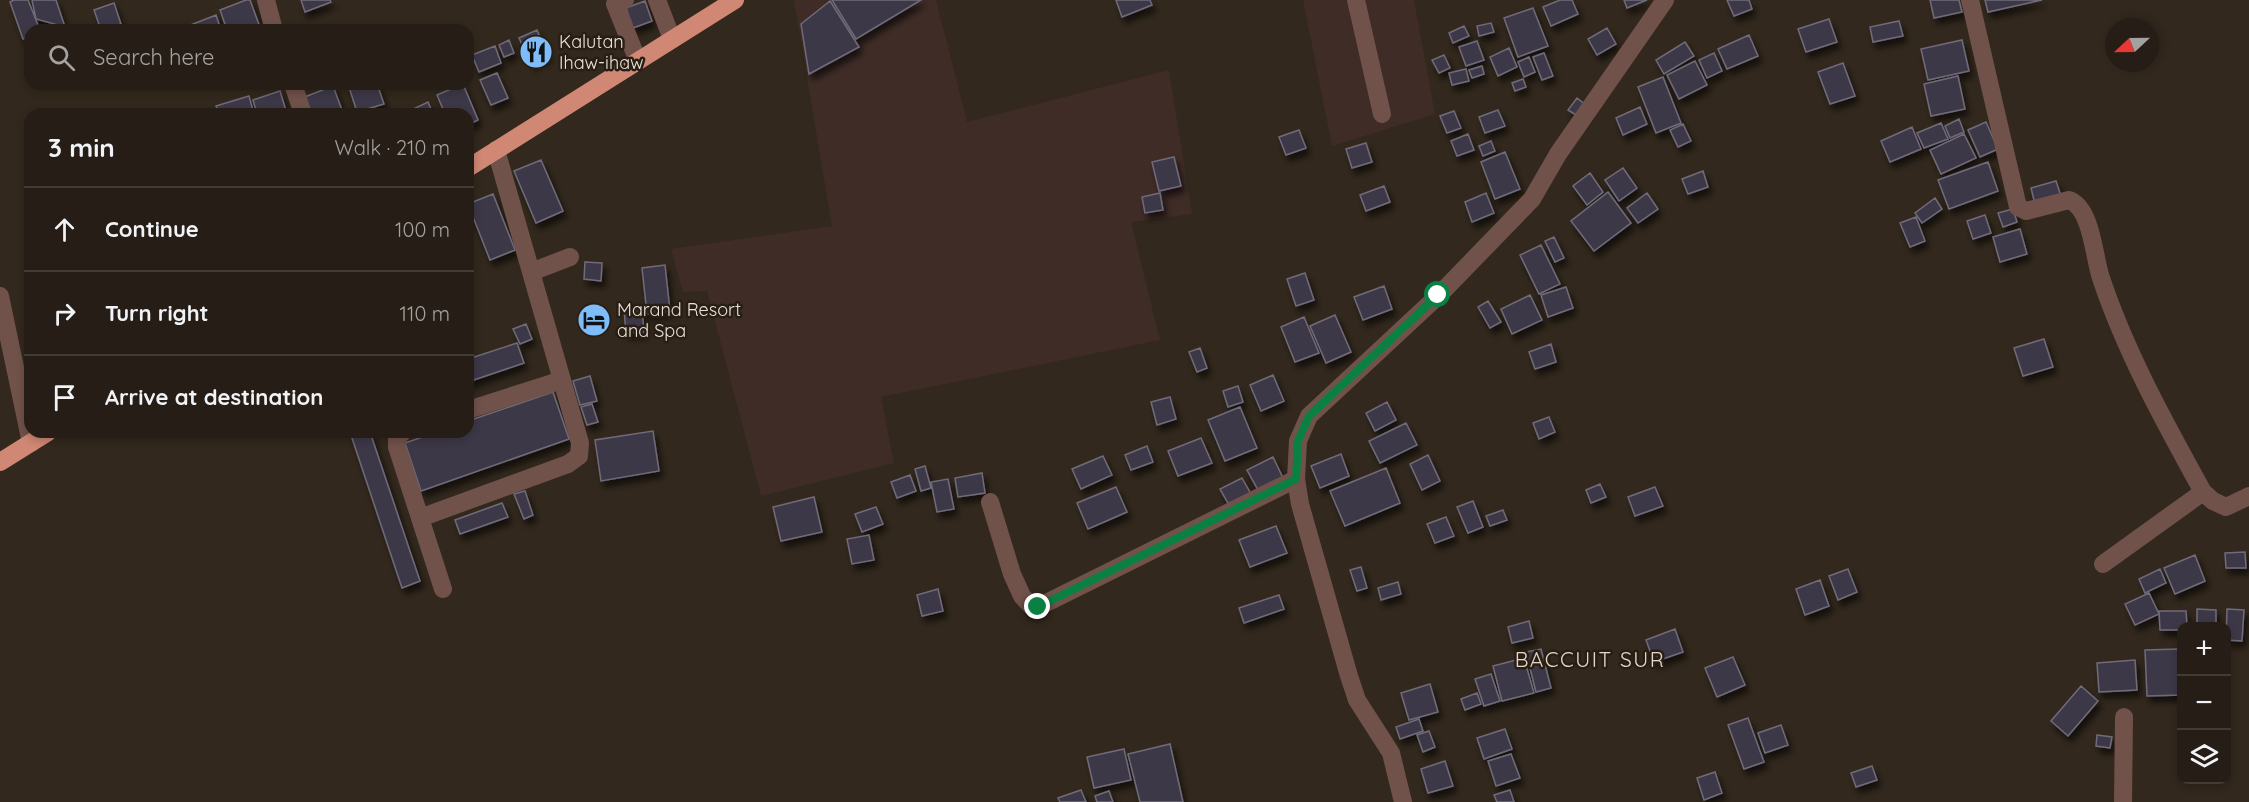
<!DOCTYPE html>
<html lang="en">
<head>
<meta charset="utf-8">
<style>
  body { margin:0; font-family:Quicksand,sans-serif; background:#322b23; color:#f1f3f6 }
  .controls { position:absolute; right:18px; bottom:18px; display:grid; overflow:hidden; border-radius:12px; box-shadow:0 3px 9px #0003 }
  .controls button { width:54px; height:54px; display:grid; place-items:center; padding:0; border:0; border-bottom:2px solid #423c35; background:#261e16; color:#f1f3f6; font:30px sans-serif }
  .compass { position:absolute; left:2105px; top:18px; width:54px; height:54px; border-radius:50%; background:#261e16; box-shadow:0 3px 9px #0003; rotate:248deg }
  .stop { position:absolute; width:18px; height:18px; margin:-14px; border:4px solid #0b8043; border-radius:50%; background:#fff }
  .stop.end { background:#0b8043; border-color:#fff; box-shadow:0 2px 6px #0008 }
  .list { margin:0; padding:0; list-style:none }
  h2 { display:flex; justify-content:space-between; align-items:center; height:78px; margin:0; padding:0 24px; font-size:26px }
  h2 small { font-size:20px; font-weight:400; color:#a4a2a1 }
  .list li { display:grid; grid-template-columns:39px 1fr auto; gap:18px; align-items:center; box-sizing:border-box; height:84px; padding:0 24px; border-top:2px solid #423c35 }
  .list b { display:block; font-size:22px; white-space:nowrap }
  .list em { font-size:20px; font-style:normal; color:#a4a2a1 }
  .icon { flex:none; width:33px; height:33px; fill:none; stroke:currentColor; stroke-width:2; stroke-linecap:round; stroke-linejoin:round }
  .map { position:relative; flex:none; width:2249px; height:802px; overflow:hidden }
  .search { position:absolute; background:#261e16; box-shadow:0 3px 9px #0003; left:24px; top:24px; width:450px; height:66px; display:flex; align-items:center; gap:15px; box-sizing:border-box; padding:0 21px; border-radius:18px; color:#a4a2a1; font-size:22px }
  .panel { position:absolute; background:#261e16; box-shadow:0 3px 9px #0003; left:24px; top:108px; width:450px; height:330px; border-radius:18px }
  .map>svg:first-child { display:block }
  .industrial { fill:#3f2c27 }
  .building { fill:#3c3846; stroke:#706b7a; stroke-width:1.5; filter:url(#shadow) }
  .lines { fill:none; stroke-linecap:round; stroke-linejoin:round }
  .minor { stroke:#70524a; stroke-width:18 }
  .highway { stroke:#d08773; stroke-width:18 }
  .route { stroke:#0b8043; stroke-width:8 }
  .labels { text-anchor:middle; stroke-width:5; stroke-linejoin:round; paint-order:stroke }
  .poi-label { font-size:18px; fill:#e9e2db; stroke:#281e13; text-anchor:start }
  .quarter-label { font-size:21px; letter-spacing:1.5px; fill:#e4d6c8; stroke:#281e13 }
</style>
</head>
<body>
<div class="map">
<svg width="2249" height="802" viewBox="0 0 2249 802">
  <defs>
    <filter id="shadow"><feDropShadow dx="3.5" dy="6" stdDeviation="3" flood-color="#0009"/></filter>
  </defs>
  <rect width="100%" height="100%" fill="#32281d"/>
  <path class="industrial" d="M794,0H936L967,122L1169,70L1192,214L1131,222L1160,340L881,397L894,463L761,496L707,291L683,292L671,249L832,226Z
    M1303,0H1414L1435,114L1332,146Z"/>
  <path class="building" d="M14,0H28L40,30H30V36L23,39L10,2Z
    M32,0H56L65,27L36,19Z
    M246,0H250L261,30H227L220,10Z
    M301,0H330L331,2L305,12Z
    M832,0H921L856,39Z
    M1116,0H1150L1152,5L1122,17Z
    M1560,0H1572L1578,14L1551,26L1543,7Z
    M1624,0H1647L1627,8Z
    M1727,0H1749L1752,9L1734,16Z
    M1930,0H1959L1962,12L1934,18Z
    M1985,0H2042L1988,12Z
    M645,1L652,21L633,28L626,8Z
    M830,1L859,47L809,74L801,24Z
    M114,3L121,24L101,30L94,10Z
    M1533,8L1548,46L1518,57L1504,18Z
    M216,15L221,30H184L183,28Z
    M1829,19L1837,42L1806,52L1798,29Z
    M1899,21L1903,36L1873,42L1870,27Z
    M1491,23L1494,32L1479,36L1477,26Z
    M1464,26L1469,36L1453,43L1449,33Z
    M1607,28L1616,44L1597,55L1588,39Z
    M537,30L548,56L531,64L519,38Z
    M1749,35L1758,56L1727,69L1718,49Z
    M509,40L514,53L504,57L499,45Z
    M1962,40L1969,71L1928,80L1921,49Z
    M1477,41L1484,60L1466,66L1459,47Z
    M1685,42L1694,56L1664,74L1656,60Z
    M495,46L501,63L479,72L472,55Z
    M1509,48L1517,67L1498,76L1490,57Z
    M1544,53L1553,76L1542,80L1533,57Z
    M1714,53L1722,71L1707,78L1699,60Z
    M1444,55L1450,68L1439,73L1432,60Z
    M1529,57L1535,72L1524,77L1518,62Z
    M1695,61L1707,85L1679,99L1667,75Z
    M1843,63L1855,96L1830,104L1818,72Z
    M1482,66L1484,74L1472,78L1469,70Z
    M1466,69L1469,81L1452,85L1449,73Z
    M497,73L508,98L491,105L480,80Z
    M1958,76L1965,109L1931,116L1924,84Z
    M1663,77L1681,123L1656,133L1638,87Z
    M1523,79L1526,87L1515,91L1512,83Z
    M348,84H377L384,104L357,112Z
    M463,84L478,120L468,125V114H445L437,95Z
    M333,86L342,110L332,114H309L302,98Z
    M280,91L287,114H257L253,100Z
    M249,96L254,114H219L216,106Z
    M1577,98L1587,106L1579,117L1568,110Z
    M428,102L433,114H406L405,113Z
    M1640,107L1647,124L1623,135L1616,118Z
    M1498,110L1505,126L1485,133L1479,117Z
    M1454,111L1461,128L1447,133L1440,116Z
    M1959,119L1964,132L1950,138L1945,126Z
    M1986,122L1998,149L1980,157L1968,130Z
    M1941,123L1948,139L1924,148L1917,133Z
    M1683,124L1691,141L1678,147L1670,130Z
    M1912,127L1921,149L1890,162L1881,141Z
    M1299,130L1306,148L1286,155L1279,137Z
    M1468,134L1474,150L1457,156L1451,141Z
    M1964,134L1976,158L1941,174L1930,150Z
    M1491,141L1495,151L1483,156L1479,146Z
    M1366,143L1372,162L1352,168L1346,149Z
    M1505,152L1520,189L1495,199L1481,162Z
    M1174,157L1181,186L1159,191L1152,162Z
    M541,160L563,211L536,223L514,171Z
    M1988,162L1998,191L1949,209L1938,180Z
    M1623,168L1637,188L1619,201L1605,180Z
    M1703,171L1708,187L1688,194L1682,179Z
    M1590,173L1603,192L1587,205L1573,186Z
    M2056,181L2061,196L2035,204L2031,188Z
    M1384,186L1390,202L1366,211L1360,195Z
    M1608,192L1631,223L1594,251L1571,221Z
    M1160,193L1163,210L1145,213L1142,197Z
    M1486,193L1494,213L1472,222L1465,202Z
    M1647,193L1658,209L1638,223L1627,208Z
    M493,194L515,250L490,260L468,204Z
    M1935,198L1942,209L1922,223L1915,213Z
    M2013,209L2017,222L2003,227L1998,213Z
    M1985,215L1991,233L1973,239L1967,221Z
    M1916,217L1925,241L1910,247L1900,223Z
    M2020,229L2027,254L2000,262L1993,237Z
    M1554,237L1564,258L1555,262L1545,241Z
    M1541,245L1560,284L1539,294L1520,255Z
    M585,262L602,263L601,281L584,279Z
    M665,265L670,311L647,314L642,268Z
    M1305,273L1314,300L1296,306L1287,279Z
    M1384,286L1392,309L1363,320L1354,297Z
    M1566,287L1573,308L1548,317L1541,295Z
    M1530,295L1542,320L1512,334L1501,309Z
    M1488,301L1501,322L1490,328L1478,307Z
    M642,308L644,332L626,333L624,309Z
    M1335,315L1351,352L1326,363L1310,326Z
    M1304,317L1319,353L1295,362L1281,327Z
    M526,324L532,339L520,344L513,329Z
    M2044,339L2053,367L2023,376L2014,348Z
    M517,343L524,363L468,382V359Z
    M1551,344L1556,362L1535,369L1529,352Z
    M1200,348L1207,368L1197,372L1189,352Z
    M1273,375L1284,401L1261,411L1250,385Z
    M590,376L597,401L580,405L573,381Z
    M1238,386L1243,402L1228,407L1223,391Z
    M553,392L569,439L421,491L405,443L437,432H468V421Z
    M1170,397L1176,419L1157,425L1151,402Z
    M1387,402L1396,420L1375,431L1366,413Z
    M592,404L598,422L587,425L581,407Z
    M1240,407L1257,448L1225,461L1208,420Z
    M1549,417L1555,432L1539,439L1533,423Z
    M1406,423L1417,445L1380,463L1369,441Z
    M653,431L659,471L601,481L595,440Z
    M350,432H370L420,581L402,588Z
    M1201,438L1212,463L1178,476L1168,451Z
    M1147,446L1153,462L1131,470L1125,455Z
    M1341,454L1349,476L1320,488L1311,466Z
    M1428,455L1440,481L1422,490L1410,464Z
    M1103,456L1112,475L1081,489L1072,469Z
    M1273,457L1283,478L1258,490L1247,470Z
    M925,466L931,488L921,491L915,469Z
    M1386,468L1400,503L1345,526L1330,491Z
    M982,473L985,493L958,497L955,478Z
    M910,475L916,491L897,498L891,482Z
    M1242,478L1251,494L1229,505L1220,489Z
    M948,479L954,509L937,512L931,482Z
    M1600,484L1606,497L1591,503L1586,490Z
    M1116,487L1127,512L1088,529L1077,503Z
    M1655,487L1663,506L1635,516L1628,497Z
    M525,491L533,515L524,519L514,494Z
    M814,497L822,532L781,541L773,507Z
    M1473,501L1483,527L1468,533L1457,507Z
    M502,503L508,517L460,534L455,520Z
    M876,507L883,524L862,532L855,514Z
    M1503,510L1507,520L1490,526L1486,516Z
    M1446,517L1454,536L1435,543L1427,524Z
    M1276,526L1287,553L1250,567L1239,540Z
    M869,535L874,560L852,564L847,539Z
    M2245,552L2246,568H2226L2225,553Z
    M2195,555L2205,581L2175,594L2164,568Z
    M1361,567L1367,588L1357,591L1350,570Z
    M1848,569L1857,592L1838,600L1829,576Z
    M2160,569L2166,583L2145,593L2139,579Z
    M1820,580L1829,606L1805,615L1796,589Z
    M1398,582L1401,594L1381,600L1378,588Z
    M938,589L943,611L922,616L917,595Z
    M2149,593L2159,614L2135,625L2125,604Z
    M1279,595L1284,609L1244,623L1239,608Z
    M2197,609L2216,610V626H2197Z
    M2227,609L2244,610L2242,641L2226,640Z
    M2159,611H2186L2187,626H2182V630H2160Z
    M1529,621L1533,638L1512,643L1508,627Z
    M1675,629L1683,652L1654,662L1646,640Z
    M1541,649L1551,688L1536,692L1526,652Z
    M2179,649L2181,695L2147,696L2145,650Z
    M1733,657L1745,685L1717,697L1705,668Z
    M1524,658L1534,693L1502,701L1493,666Z
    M2135,660L2137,690L2099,692L2097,663Z
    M1491,674L1500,701L1484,706L1475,679Z
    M1430,684L1438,712L1409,720L1401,693Z
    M2081,686L2098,701L2068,736L2051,721Z
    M1477,693L1481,704L1465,710L1461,699Z
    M1748,718L1764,762L1744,769L1728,725Z
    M1419,719L1423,731L1400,739L1396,727Z
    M1781,725L1788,745L1765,753L1758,733Z
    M1505,729L1512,749L1484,759L1477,738Z
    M1429,731L1435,747L1423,752L1417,735Z
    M2097,735L2112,737L2110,748L2096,746Z
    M1170,744L1183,802H1140L1128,754Z
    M1124,749L1131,780L1094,788L1087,757Z
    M1511,754L1520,778L1496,786L1488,761Z
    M1445,761L1453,786L1428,793L1421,769Z
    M1872,766L1877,780L1856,787L1851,773Z
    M1715,772L1722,793L1704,800L1697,778Z
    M1081,790L1086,802H1060L1058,798Z
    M1510,790L1514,802H1497L1494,795Z
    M1109,791L1113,802H1097L1095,796Z"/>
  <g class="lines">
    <path class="minor" d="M266,0L274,30
      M625,0L615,4L638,61
      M657,0L672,39
      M1356,0L1382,114
      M1970,0L2018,207L2026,211L2069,200C2092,208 2094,258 2101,278C2126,353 2165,423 2203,492L2213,501L2226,507L2249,496
      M293,84L303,114
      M531,272L570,257
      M0,296L31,443
      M468,410L562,380
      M403,432L397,438V447L420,518
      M990,502L1012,574L1022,596L1031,606L1038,607L1296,479
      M2103,564L2203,492
      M443,589L420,518L568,464L579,456L580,443L496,150
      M1403,802L1391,753L1357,700L1349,676L1300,504L1296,479L1298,441L1309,416L1439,295L1532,199L1558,154L1665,0
      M2123,802L2124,717"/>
    <path class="highway" d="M468,168L735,0
      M0,462L48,432"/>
  </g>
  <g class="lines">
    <path class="route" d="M1038,607L1296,479L1298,441L1309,416L1438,295"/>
  </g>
  <defs>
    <symbol id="restaurant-disc" viewBox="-11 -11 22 22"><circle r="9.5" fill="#7ebdf9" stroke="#281e13"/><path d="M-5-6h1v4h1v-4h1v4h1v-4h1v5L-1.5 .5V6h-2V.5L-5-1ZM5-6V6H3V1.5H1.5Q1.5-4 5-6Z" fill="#111"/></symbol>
    <symbol id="hotel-disc" viewBox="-11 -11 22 22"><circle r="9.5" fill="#7ebdf9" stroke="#281e13"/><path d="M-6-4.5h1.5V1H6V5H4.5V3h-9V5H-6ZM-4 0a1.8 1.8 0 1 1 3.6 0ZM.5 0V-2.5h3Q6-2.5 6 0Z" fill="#111"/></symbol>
  </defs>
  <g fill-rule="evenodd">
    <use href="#restaurant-disc" x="517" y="33" width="38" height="38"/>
    <use href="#hotel-disc" x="575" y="301" width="38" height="38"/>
  </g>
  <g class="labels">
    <g class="poi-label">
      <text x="559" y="48">Kalutan<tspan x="559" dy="21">Ihaw-ihaw</tspan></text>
      <text x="617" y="316">Marand Resort<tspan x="617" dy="21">and Spa</tspan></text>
    </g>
    <g class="quarter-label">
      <text x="1590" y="667">BACCUIT SUR</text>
    </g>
  </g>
</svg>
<div class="controls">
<button>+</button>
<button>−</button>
<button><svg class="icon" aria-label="layers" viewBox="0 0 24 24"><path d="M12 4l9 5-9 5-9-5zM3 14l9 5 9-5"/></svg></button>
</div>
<svg class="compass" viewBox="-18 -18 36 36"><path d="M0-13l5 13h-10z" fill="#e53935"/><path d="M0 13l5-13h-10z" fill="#a4a2a1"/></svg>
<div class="stop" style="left:1438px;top:295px"></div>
<div class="stop end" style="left:1038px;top:607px"></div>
<div class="search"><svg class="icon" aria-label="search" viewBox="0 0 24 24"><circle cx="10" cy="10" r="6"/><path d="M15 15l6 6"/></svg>Search here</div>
<section class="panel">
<h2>3 min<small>Walk · 210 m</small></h2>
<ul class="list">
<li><svg class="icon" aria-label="ahead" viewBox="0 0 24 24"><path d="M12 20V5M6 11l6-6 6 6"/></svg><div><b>Continue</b></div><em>100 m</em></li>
<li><svg class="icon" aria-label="right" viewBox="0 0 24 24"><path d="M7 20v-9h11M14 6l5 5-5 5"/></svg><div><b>Turn right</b></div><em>110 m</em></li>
<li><svg class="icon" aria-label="arrive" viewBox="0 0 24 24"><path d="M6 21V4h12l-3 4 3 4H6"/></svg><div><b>Arrive at destination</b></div></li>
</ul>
</section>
</div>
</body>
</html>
